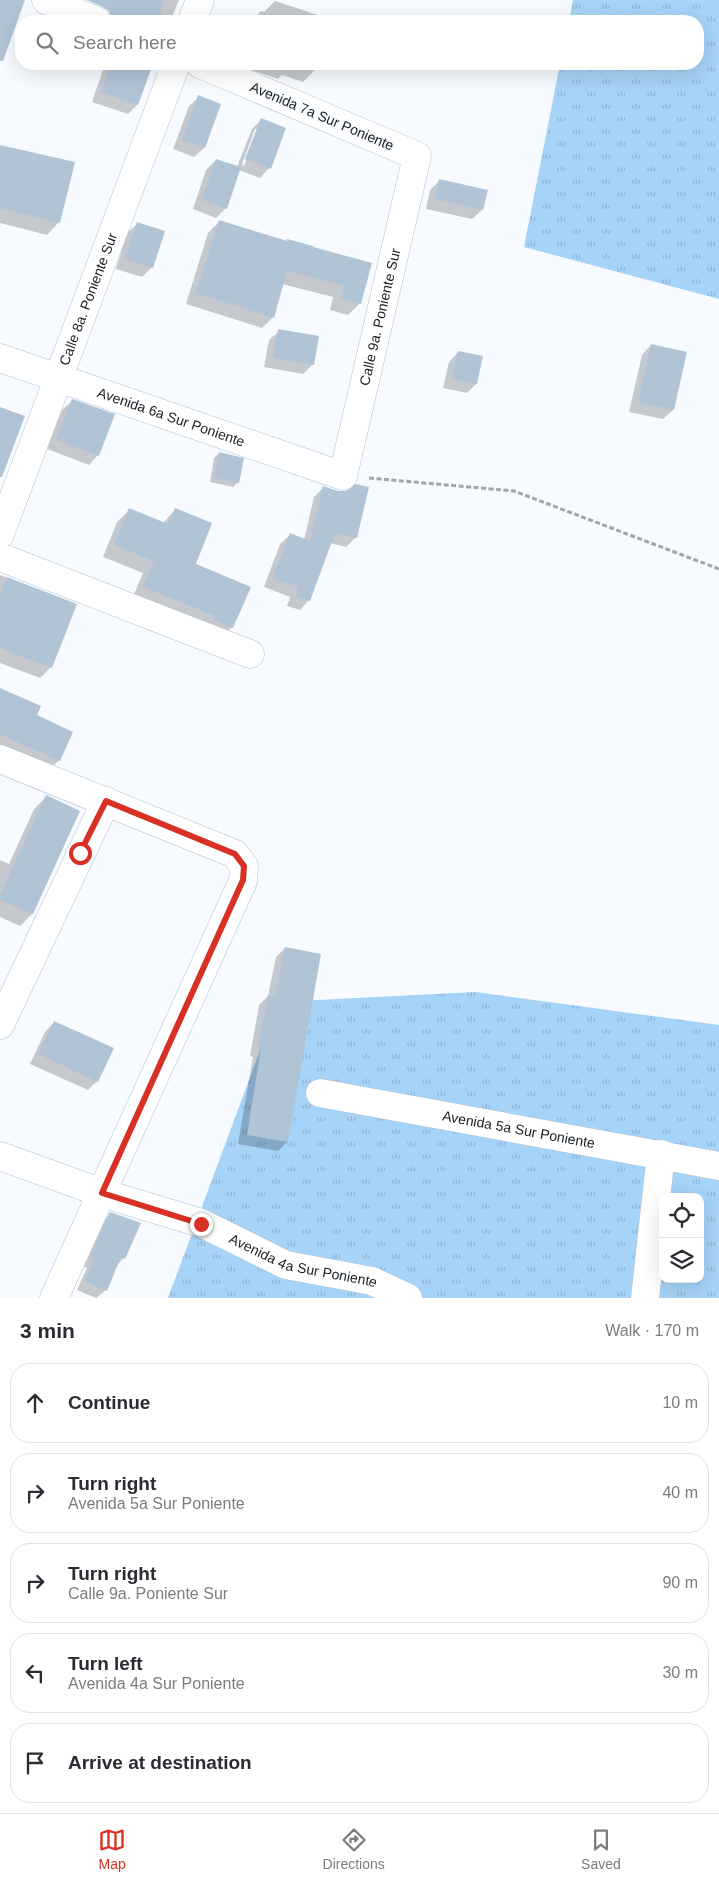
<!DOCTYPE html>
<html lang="en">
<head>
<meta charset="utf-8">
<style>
  body { margin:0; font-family:Arial,sans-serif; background:#f2f2f3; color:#2b2b33 }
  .controls { position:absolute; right:15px; bottom:15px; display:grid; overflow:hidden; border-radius:10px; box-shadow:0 5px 20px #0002 }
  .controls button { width:45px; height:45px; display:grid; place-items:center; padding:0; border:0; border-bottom:1px solid #e1e1e2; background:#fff; color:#2b2b33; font:25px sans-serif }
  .stop { position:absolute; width:15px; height:15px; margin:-11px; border:4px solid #d93025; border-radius:50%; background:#fff }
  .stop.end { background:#d93025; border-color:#fff; box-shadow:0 1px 5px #0008 }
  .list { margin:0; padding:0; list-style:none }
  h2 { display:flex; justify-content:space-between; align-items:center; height:65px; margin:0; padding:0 20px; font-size:21px }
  h2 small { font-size:16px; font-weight:400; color:#7c7c81 }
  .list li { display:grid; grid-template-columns:32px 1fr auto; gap:15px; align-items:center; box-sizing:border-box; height:80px; margin:0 10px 10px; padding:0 10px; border:1px solid #e1e1e2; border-radius:20px }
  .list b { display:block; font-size:19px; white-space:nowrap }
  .list p { margin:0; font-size:16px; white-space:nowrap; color:#7c7c81 }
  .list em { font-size:16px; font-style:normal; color:#7c7c81 }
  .icon { flex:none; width:28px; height:28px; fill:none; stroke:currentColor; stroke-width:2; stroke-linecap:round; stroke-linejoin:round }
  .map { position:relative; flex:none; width:719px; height:1298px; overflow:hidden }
  .search { position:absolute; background:#fff; box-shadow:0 5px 20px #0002; left:15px; right:15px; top:15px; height:55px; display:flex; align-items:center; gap:12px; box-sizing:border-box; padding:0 18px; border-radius:20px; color:#7c7c81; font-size:19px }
  .sheet { height:515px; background:#fff }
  nav { display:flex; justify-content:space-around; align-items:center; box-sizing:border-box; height:70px; border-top:1px solid #e1e1e2; background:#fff; font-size:14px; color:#7c7c81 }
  nav a { display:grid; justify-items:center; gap:2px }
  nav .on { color:#d93025 }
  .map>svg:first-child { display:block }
  .grass { fill:url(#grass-tufts); fill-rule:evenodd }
  .shadow { fill:#0003; fill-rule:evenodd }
  .building { fill:#b0c4d6 }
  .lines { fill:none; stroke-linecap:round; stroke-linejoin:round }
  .minor-casing { stroke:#acc0d1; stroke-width:29 }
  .path { stroke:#a1a6ab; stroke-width:3; stroke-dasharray:5 2.5; stroke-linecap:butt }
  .minor { stroke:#fff; stroke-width:28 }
  .route { stroke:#d93025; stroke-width:6 }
  .labels { text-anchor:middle; stroke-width:5; stroke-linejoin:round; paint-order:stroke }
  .street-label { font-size:14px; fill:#161e24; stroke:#f7fbff }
</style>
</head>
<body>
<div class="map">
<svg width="719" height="1298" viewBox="0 0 719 1298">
  <defs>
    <pattern id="grass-tufts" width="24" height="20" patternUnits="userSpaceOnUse" patternTransform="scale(1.25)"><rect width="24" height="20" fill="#a6d3f8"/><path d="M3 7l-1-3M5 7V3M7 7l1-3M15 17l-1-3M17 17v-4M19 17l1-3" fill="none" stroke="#8eb5d4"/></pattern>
  </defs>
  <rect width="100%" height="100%" fill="#f7fbff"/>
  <path class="grass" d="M573,0H719V299L524,247L560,64H698V21H569Z
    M475,992L719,1025V1298H168L278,1002ZM663,1197H700V1279H663Z"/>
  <path class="shadow" d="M136,0H179L172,17L168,21H148L130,14Z
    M275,1L333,20V21H251L261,11L264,12Z
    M105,64H147L151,65L137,105L128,114L92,102Z
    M234,64H319L317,68L303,82L282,75L278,79Z
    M199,97L204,148L194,157L173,149L189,106Z
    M261,120L285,129L269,168L260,178L239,170L226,208L216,218L193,209L206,170L216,160L237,167L252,129ZM255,129H258L244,166L242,165Z
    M0,146L59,222L47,235L0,223Z
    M440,180L482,210L472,219L426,209L430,190Z
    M220,221L286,242L287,240L312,247L360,303L348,315L330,310L333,297L282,284L273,317L262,328L186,304L208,233Z
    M137,224L152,267L142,277L116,269L127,233Z
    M279,331L313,364L303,374L264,367L269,340Z
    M651,345L673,410L663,419L629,412L642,355Z
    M458,352L476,384L467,393L443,388L449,362Z
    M72,401L98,455L89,465L47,449L62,410Z
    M219,453L238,482L233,487L210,482L214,458Z
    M324,487L356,537L346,547L330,543L309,600L300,610L287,606L290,597L264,587L280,544L290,535L304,540L314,497Z
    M129,510L163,523L175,510L194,564L232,627L220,639L132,599L143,573L103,557L117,522Z
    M0,575L75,604L51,667L40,678L0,663Z
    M0,690L35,716L59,760L50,770L0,748Z
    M46,797L79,812L32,914L20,926L0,917V860L9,864L34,809Z
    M285,948L287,1142L278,1151L238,1144L253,1057L250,1056L259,1005L268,996L276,957Z
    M54,1022L97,1081L88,1090L30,1064L45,1032Z
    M111,1213L124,1258L117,1265L106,1290L96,1298L77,1290L87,1268L82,1266L102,1222Z"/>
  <path class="building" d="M0,0H25L3,61H0Z
    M87,0H163L159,21H112L109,11L103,7Z
    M111,64H153L138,105L101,92Z
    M198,95L221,104L205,148L182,140Z
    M261,118L286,128L271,169L245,159Z
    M0,145L75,162L60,223L0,208Z
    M216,159L241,167L227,209L202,200Z
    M439,179L488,190L483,210L435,199Z
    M219,220L287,241V239L313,246V247L372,263L361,304L341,298L344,286L287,271L274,318L196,293Z
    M137,222L165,231L153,268L125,259Z
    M278,329L319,336L314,365L273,358Z
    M651,344L687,352L674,410L638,402Z
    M458,351L483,356L477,384L452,379Z
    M72,399L115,414L99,456L56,440Z
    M0,407L25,416L2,477H0Z
    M219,452L244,458L239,483L214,478Z
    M356,484L369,487L357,538L335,533L310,601L296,597L298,587L273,578L290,533L310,541L323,486L338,491H346Z
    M129,508L168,524L175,508L212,523L196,564L251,587L233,628L213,619L215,616L143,587L154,561L114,545Z
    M7,577L77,604L52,668L0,648V595Z
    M0,688L41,706L37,715L73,732L60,761L0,734Z
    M46,795L80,811L33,914L0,900V895Z
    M285,947L321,954L288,1142L247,1135L261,1048L258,1047L268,995L275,996Z
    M54,1021L114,1048L98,1082L38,1054Z
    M110,1212L141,1223L125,1259L121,1257L107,1291L85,1281L94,1259L90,1257Z"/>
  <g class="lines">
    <defs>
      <g id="minor">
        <path d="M46,0L97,21"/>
        <path d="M192,21L200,0"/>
        <path id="s1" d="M0,358L343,476L417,156L200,64"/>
        <path id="s2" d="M0,534L176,64"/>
        <path d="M0,557L250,654"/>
        <path d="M0,759L235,854L244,866L243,881L54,1298"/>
        <path d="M0,1025L106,801"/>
        <path id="s3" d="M320,1093L719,1166"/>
        <path id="s4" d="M0,1156L102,1193L201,1223L286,1265L372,1281L408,1298"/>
        <path d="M645,1298L661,1154"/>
      </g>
    </defs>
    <use href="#minor" class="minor-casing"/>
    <path class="path" d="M369,478L514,491L719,569"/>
    <use href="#minor" class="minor"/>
  </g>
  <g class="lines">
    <path class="route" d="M80,853L106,801L235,854L244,866L243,880L102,1193L201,1224"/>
  </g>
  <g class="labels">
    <g class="street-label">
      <text transform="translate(322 116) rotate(23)" y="5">Avenida 7a Sur Poniente</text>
      <text dy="5" stroke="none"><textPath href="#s2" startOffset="251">Calle 8a. Poniente Sur</textPath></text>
      <text dy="5" stroke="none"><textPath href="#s1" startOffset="526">Calle 9a. Poniente Sur</textPath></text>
      <text dy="5" stroke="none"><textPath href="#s1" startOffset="181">Avenida 6a Sur Poniente</textPath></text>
      <text dy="5" stroke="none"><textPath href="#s3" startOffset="202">Avenida 5a Sur Poniente</textPath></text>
      <text dy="5" stroke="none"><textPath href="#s4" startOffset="322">Avenida 4a Sur Poniente</textPath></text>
    </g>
  </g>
</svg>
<div class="controls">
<button><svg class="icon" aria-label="locate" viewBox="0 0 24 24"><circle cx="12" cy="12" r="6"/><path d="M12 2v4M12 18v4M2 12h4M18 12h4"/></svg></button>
<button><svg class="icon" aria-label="layers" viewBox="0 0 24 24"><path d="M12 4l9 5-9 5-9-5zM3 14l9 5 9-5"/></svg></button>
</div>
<div class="stop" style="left:80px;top:853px"></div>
<div class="stop end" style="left:201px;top:1224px"></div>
<div class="search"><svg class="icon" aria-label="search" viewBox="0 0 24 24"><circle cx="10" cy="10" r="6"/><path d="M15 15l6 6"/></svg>Search here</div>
</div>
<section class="sheet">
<h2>3 min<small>Walk · 170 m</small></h2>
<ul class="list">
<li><svg class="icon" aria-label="ahead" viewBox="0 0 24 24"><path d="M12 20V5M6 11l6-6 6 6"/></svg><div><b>Continue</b></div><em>10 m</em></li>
<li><svg class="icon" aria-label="right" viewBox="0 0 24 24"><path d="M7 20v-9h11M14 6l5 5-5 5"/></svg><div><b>Turn right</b><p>Avenida 5a Sur Poniente</p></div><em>40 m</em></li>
<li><svg class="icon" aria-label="right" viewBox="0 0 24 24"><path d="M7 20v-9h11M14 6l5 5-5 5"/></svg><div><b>Turn right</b><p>Calle 9a. Poniente Sur</p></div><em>90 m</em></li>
<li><svg class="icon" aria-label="left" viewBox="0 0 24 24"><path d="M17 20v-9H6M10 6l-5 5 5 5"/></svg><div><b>Turn left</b><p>Avenida 4a Sur Poniente</p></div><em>30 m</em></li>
<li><svg class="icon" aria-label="arrive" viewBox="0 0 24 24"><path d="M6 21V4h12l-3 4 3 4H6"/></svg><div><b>Arrive at destination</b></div></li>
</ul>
</section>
<nav>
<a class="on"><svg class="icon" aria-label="map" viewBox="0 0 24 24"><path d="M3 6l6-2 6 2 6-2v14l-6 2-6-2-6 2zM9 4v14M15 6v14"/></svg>Map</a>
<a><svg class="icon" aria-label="directions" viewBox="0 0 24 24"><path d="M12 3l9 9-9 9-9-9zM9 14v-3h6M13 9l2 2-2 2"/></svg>Directions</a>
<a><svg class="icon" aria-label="saved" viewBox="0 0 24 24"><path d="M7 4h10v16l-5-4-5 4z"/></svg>Saved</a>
</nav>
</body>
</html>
